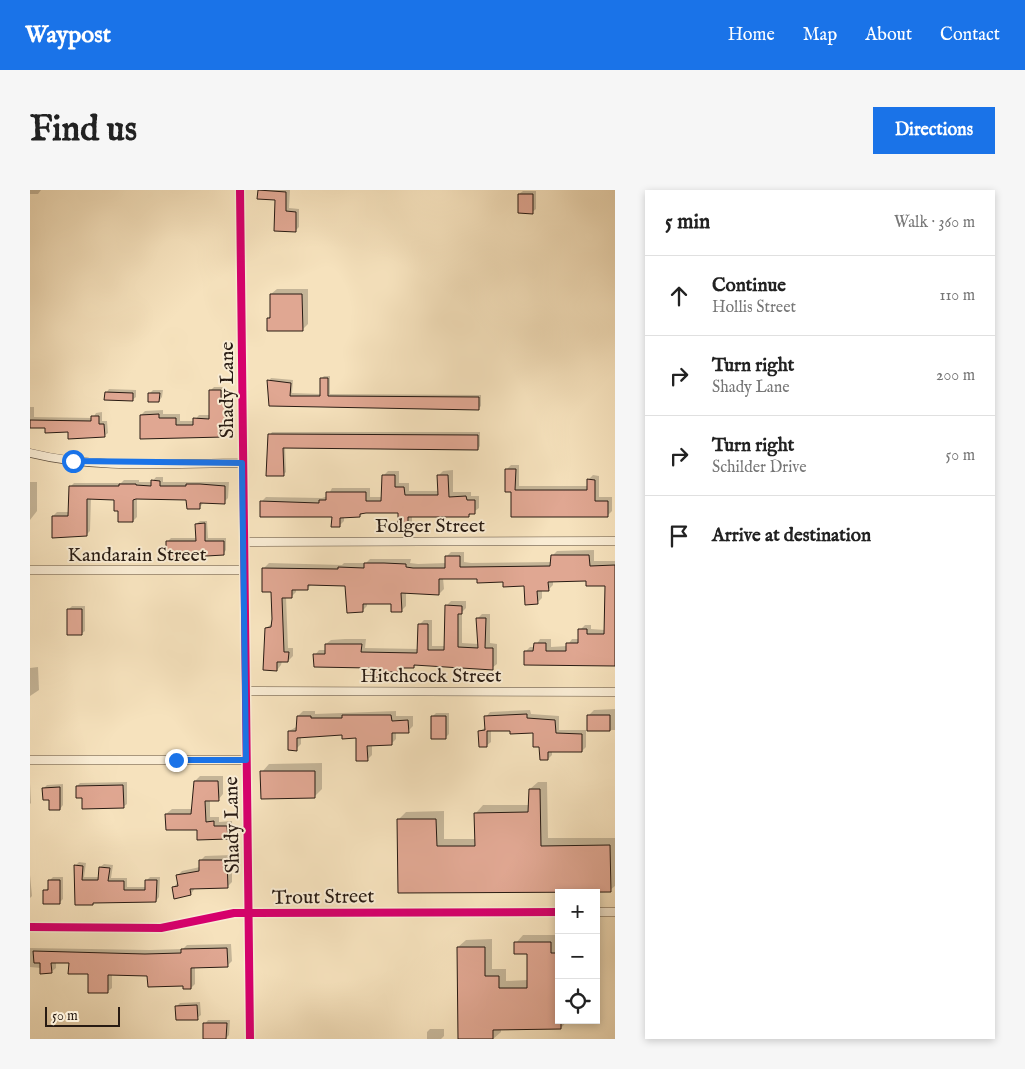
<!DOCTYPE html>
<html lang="en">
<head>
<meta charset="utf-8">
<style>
  body { margin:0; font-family:"IM FELL English",serif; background:#f6f6f6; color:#222 }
  .controls { position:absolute; right:15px; bottom:15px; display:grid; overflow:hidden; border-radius:0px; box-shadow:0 2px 8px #0003 }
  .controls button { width:45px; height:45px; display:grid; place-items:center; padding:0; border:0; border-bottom:1px solid #e0e0e0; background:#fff; color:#222; font:25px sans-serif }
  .scale { position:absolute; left:15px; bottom:12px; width:75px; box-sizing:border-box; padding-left:5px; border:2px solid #281b13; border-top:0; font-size:14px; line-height:18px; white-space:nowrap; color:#281b13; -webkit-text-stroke:4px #f9ecd4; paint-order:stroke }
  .stop { position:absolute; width:15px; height:15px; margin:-11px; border:4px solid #1a73e8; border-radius:50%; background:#fff }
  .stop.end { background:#1a73e8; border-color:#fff; box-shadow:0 1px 5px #0008 }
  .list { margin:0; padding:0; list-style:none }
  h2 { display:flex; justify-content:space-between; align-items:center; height:65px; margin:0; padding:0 20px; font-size:21px }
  h2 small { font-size:16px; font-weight:400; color:#767676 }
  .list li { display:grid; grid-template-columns:32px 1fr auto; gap:15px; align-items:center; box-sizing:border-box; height:80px; padding:0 20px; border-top:1px solid #e0e0e0 }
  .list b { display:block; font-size:19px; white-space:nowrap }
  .list p { margin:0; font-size:16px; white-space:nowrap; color:#767676 }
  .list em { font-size:16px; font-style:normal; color:#767676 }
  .icon { flex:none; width:28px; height:28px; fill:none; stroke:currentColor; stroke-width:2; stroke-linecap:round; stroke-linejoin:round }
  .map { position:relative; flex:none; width:585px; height:849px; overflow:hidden; border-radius:0px }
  header { display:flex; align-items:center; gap:30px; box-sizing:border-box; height:70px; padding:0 25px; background:#1a73e8; color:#fff }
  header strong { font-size:24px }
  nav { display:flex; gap:28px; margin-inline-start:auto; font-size:18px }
  .intro { display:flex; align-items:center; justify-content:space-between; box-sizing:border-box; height:120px; padding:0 30px }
  h1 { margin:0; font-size:35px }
  .button { padding:12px 22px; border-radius:0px; background:#1a73e8; color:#fff; font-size:18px; font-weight:700 }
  main { display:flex; gap:30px; padding:0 30px }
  aside { flex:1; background:#fff; border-radius:0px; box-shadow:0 2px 8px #0003 }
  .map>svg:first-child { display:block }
  .shadow { fill:#0003 }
  .building { fill:#e0a792; stroke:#281b13 }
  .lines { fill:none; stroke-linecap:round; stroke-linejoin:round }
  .minor-casing { stroke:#5c4d3e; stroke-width:9 }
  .minor { stroke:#f9ecd4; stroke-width:8 }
  .cycleway-casing { stroke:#f9ecd4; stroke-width:11 }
  .cycleway { stroke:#d6006c; stroke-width:8 }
  .route { stroke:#1a73e8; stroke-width:6 }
  .labels { text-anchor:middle; stroke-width:4; stroke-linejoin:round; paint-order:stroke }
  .street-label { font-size:20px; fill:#281b13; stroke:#f9ecd4 }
</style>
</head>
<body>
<header>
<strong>Waypost</strong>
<nav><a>Home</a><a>Map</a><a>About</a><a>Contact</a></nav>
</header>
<div class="intro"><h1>Find us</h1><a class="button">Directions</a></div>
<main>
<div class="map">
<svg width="585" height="849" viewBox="0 0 585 849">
  <rect width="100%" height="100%" fill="#f6e2bd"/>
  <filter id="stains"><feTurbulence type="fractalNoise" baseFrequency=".004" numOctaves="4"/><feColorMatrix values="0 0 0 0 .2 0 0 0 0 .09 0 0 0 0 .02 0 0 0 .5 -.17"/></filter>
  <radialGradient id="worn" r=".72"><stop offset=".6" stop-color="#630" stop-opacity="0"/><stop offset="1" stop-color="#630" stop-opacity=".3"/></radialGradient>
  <path class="shadow" d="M0,0H11L8,4H0Z
    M229,0H260L259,18L269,19V37L265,41L246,8H229Z
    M493,1H506V19L502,22L489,4Z
    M247,99H278V134L273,139L238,129L241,125V104Z
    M294,186H300V204L451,205V216L448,219L240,215L239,191L241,188L263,190L262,203L291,204V189Z
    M184,197H195V206H199L197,241L193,245L112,248L111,225L115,221L133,220V224H150V231H164L169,225H180V201Z
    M79,199L106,200V207L102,210L76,203Z
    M123,200H133L132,207L129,211L120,203Z
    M0,217H4V227L63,228L66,223L72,222V231H77L78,243L74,246L0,236Z
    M242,242H450V256L448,259L255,257L256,282L254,284L240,245Z
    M481,275H489V296H558V290L563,285L569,286V307H582V321L577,326L482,301L477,279Z
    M423,280V302H441V306H449V318L438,326H382V332L378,336L369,322H334L330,326L314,327V331L309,336L303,326L231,312L236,307L292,308L298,306L302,298H340V307H353V286L358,281H369V293H379V301H409V285L413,281Z
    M126,287H133V292H199L198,308L194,312H174L170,317L158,308L107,309V327L103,331L89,319L85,309L61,308L60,341L56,345L23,326L27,322H39L40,297L44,293H91L94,290H109V292H122Z
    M0,292H7V321L0,330Z
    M170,331H177L178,348H196V360L193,364L143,360L137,352L141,348H167L166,334Z
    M564,360V371H585V473L495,462L500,457H505L510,449H521V457L537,456L542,449H550V440L555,435H561V439L575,440L576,395L557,389L523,390V395L518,400H512V408L507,413L495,395L448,388H413L414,399L409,404L376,402V416L371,421L362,413H337V416L332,421L317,395L282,394L278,398L266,399V402L261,407H256L258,458H263V466L258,471H252L251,475L247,480L236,438L243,433L242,400L234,378L239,373L312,375L314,373H336L340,369H381L380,373L388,374L416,373V367L421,362H434V372L441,373L522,372V366L527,361Z
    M421,411H436V418L432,422V453L449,454L447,429L452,424H460V453L467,454V474L462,478L387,474L384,477L373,476L369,481L354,482L349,486L342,477L285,465L289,460H296V454L301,450L315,449H336L335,458L389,459V435L394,430H402V456H415L416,416Z
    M42,416H55V441L51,444L38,420Z
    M8,477L9,500L0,506V478Z
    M585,519V540H558V526L564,520Z
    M500,520L501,524L529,526V540H556V557L552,561L522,560V565L518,569L504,542L481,539L461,540V552L456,556L450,541L456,537V527L460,522Z
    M273,521H285V524L366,521V526H383V536L378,541H366V549L361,554H342V565L337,570L327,547L313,544L271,546V554L266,559L259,541L268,536V526Z
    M406,523H419V544L416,547L402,527Z
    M292,573V599L284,607L232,582L239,574Z
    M170,586H193V604L188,610H180V627H189V632L202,631V642L197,648L168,639L136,624L142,619H163L165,591Z
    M97,592V614L93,617L53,607L47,596L50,593Z
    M508,592H517L518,648H585V696L580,700L369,702V629L376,622L414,621V649H446V623L453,615H500V599Z
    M0,593L1,613L0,614Z
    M33,594V615L30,619L14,598L17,595Z
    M202,665V692L197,697L165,698L161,704L143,698L148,692L147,686L152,681L170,677V671L175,666Z
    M49,672L56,673L54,687H69L70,677L74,674L83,675L81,688H97V697H117V690L120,687H130L129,707L126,711L64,712L62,714L45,676Z
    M0,685L2,706L0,708Z
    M23,687H33V709L29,713L14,701L20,697V690Z
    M493,745H529V830H538L531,838H471V842L463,849H429L428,757L436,750L462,749V779H476V791L498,790V763L486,753Z
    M201,754L202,771L197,776L165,777V794L161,798L119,785L82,783V798L77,802L59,783L40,772H26V778L21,782L11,778L0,777V758L120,760L153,759L157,755Z
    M170,812L171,825L167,828L147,816L150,813Z
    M178,830H200L199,845L196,848L175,834Z
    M400,839H414V846L411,849H397V842Z"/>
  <path class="building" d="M228,0L256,2V21L266,22V42L244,41L245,10L227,9Z
    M488,4H503V24L488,23Z
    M240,104H272L273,141H237V128H240Z
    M290,188H298V206L449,207V220L239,216L237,190L261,193L260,206H290Z
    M179,200H191V210H196L194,247L110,249V225L129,224V228H146V235H163V228L179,229Z
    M75,202L103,203V211L74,210Z
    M118,203H130L129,212H118Z
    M61,226H69V234H74L75,247L38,249V242L15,243V238H0V230L61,231Z
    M238,244L448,245V260L253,258L254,286H236Z
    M475,279H486L485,300H557V289L565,290V311H578V327H481V302H475Z
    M352,285H365V297H374L375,305H408L407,285H418L419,307L436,306L437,310H445V324H439V327H378V338H368V323H336L330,324V327L310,328V337H301L302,327H230V311L289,313V310H296V302H336V311H351Z
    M121,290L130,291V296H156V294H170L195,296V314L170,313V319H157L156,310L106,309L103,310V332H88V321H84V310L57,309V346L22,348V326H38L39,296H89V294H106V295L121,296Z
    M175,333V351H194V365L141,368L142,361H136V351H166L165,334Z
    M521,365H559L560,376L585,375V476L494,475V461H503L504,453H516V461H536V453H548V439H557V444H574L575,396H556V391L518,392L519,401H507L508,414L495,415L494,396L473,397V392L447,393V389H409V405L371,403L372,422H361V414H333V422L317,423L315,396L278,395V400H262V408H252L254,462H259L258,472H247V481L233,480L235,438L241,437L242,429L241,402H232V378L308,379V377L334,378V373H354L376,374V377L383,378H415V366H430V377H435L520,376Z
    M415,415L432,416V424H428V457L448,458L446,428H456L455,458H463V480L384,475V478H370L369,482H350V487L341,488L340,478L284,477L283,464H295V454H332L331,462L387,463L388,434H398V460H414Z
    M37,419H52V445H37Z
    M497,524V528L525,530L526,543L552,544V562H518V570H510L509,557H503V543L480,544V541H457V557H449L448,541L455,540L454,526Z
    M312,525H361L362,531L378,530L379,543H362V555L337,556L338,571H326V548L312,549V545L267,548V561L258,560V541H266L267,526H281V528H312Z
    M557,525H580V541H557Z
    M401,526H416V549H401Z
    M230,581H285V608L231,609Z
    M164,591H188L189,611H175L176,632L184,631V636H197L198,649L167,650V640H136L135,624H161Z
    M93,595L94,618L52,619V608H46V596Z
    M30,597V620H19V610H13L12,598Z
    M499,599H510L511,656L580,655L581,702L368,703L367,629H406L407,656H445L444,623L498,622Z
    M169,670H197L198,698L160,699L161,705L144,709L142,697L148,696L146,685L169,681Z
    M44,675L53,676L52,690H68L69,677L80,678L78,691H94V700H115V690H127L126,712L63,713V715H45Z
    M18,690H30V714H13V700H18Z
    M484,752H521V763H529V830H531V839L463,840V849H428L427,757H455V786H469V798H497V764H484Z
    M197,758L198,777L161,778V799H153V796L118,797L117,786L78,785V803H58V784H38L39,773H21L22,783L10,784V773H4L3,761L115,764L151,763V759Z
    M167,815L168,830H146L145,816Z
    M173,833H197L196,849H173Z"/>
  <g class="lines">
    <defs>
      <path id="minor" d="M210,0L220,849
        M0,263C68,280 143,273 213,273
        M214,352L585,351
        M0,380H214
        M216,501L585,502
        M0,570H216
        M566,722H585
        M0,737L131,738L204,723L529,722"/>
    </defs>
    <use href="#minor" class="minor-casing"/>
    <use href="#minor" class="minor"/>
    <defs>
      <path id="cycleway" d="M210,0L220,849
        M0,737L131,738L204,723L529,722"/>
    </defs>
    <use href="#cycleway" class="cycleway-casing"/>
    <use href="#cycleway" class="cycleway"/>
  </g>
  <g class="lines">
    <path class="route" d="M43,271L212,273L216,570H146"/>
  </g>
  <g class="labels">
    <g class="street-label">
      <text transform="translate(196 200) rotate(-90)" y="7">Shady Lane</text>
      <text x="400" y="342">Folger Street</text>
      <text x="107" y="371">Kandarain Street</text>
      <text x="401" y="492">Hitchcock Street</text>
      <text transform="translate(201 635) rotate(-91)" y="7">Shady Lane</text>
      <text transform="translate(293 706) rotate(-1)" y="7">Trout Street</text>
    </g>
  </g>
  <rect width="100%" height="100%" filter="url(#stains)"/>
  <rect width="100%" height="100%" fill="url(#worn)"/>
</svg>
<div class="controls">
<button>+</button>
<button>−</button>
<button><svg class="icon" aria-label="locate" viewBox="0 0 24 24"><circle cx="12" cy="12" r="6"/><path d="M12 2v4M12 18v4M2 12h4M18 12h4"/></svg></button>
</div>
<div class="scale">50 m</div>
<div class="stop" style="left:43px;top:271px"></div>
<div class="stop end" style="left:146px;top:570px"></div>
</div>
<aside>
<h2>5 min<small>Walk · 360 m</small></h2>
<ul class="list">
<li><svg class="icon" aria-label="ahead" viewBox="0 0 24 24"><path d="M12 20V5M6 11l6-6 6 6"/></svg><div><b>Continue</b><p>Hollis Street</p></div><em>110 m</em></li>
<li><svg class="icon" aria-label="right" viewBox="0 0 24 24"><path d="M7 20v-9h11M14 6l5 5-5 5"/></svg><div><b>Turn right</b><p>Shady Lane</p></div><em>200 m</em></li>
<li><svg class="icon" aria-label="right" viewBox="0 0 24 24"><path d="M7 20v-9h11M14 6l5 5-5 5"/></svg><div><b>Turn right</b><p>Schilder Drive</p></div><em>50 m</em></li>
<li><svg class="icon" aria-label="arrive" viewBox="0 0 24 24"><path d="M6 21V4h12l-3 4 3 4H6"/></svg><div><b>Arrive at destination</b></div></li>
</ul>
</aside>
</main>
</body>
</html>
